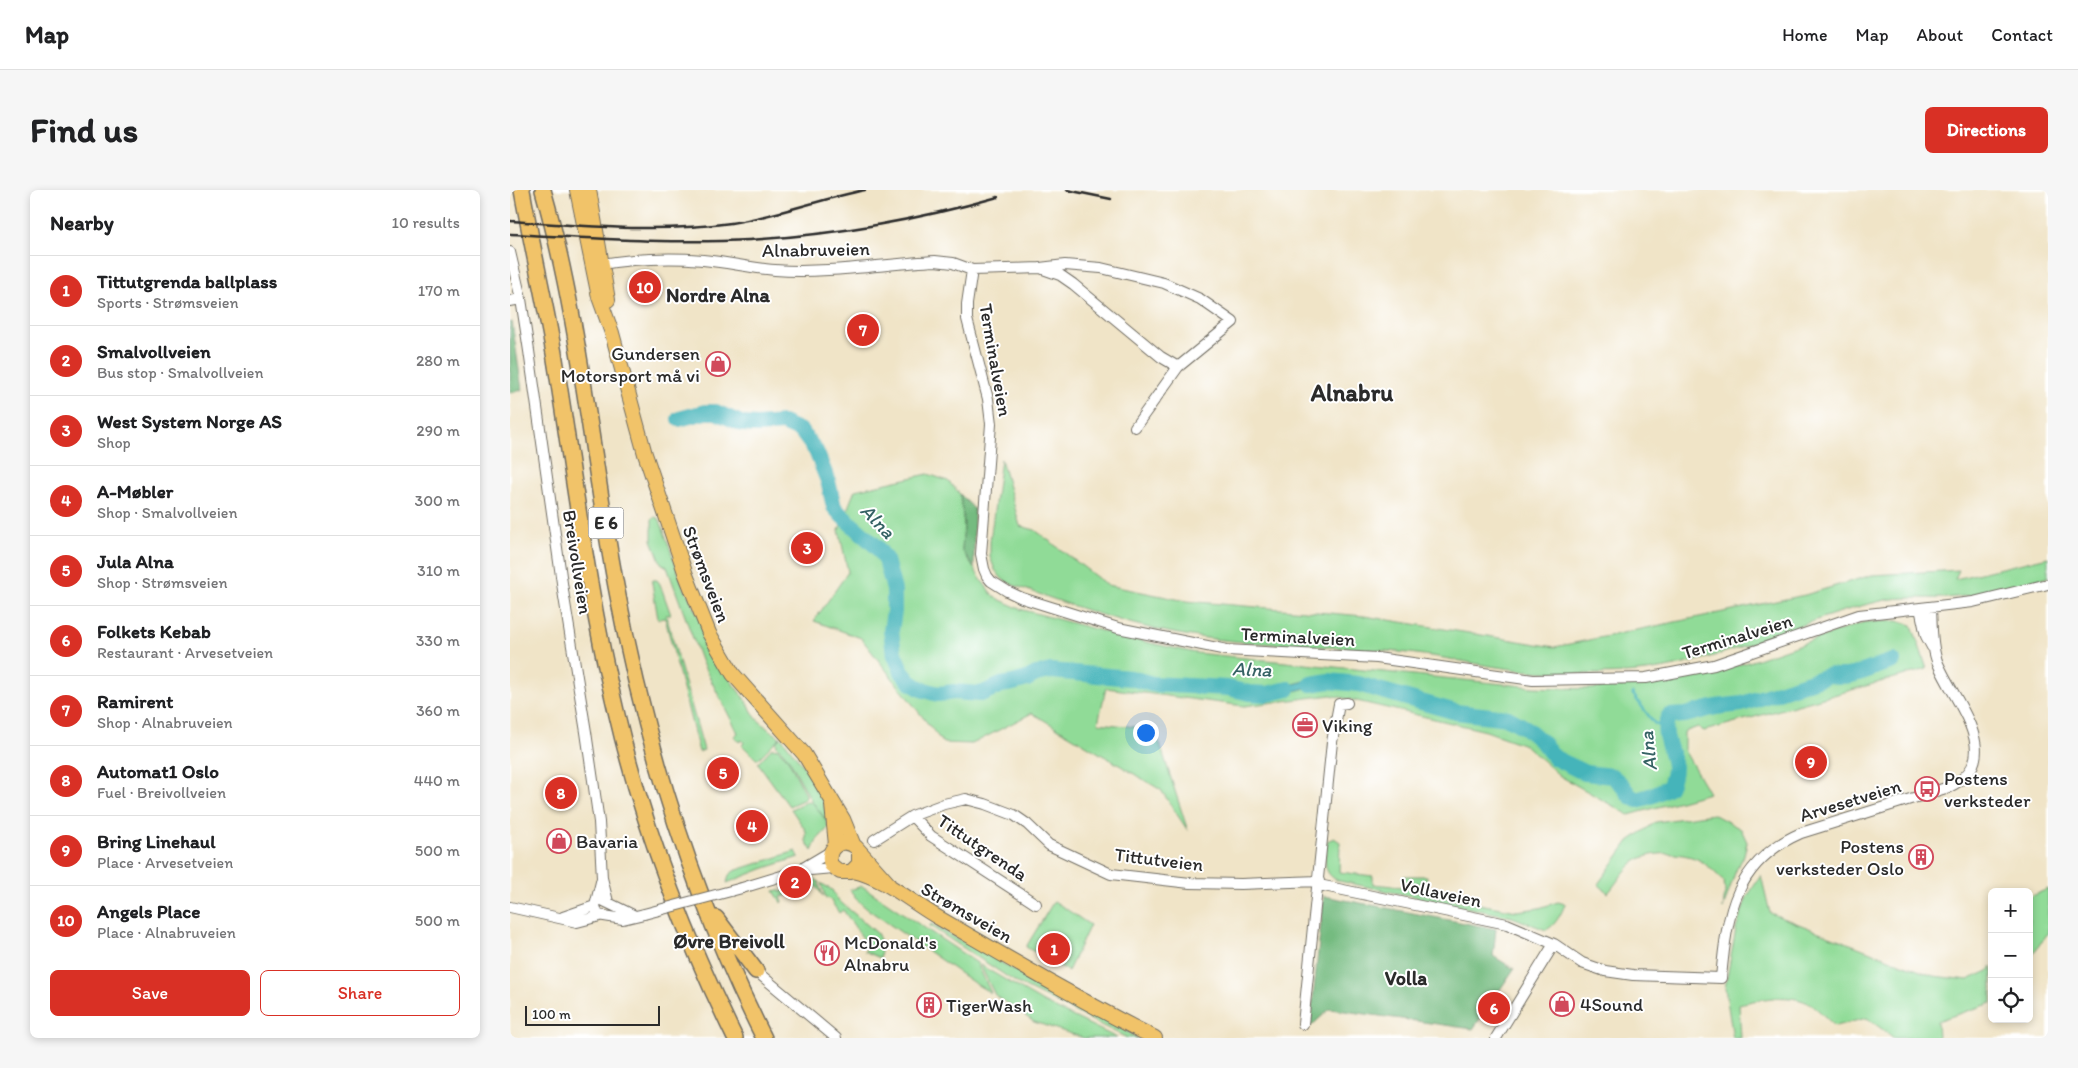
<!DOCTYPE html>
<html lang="en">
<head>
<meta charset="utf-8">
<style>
  body { margin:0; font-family:Itim,sans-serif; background:#f6f6f6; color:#202124 }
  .controls { position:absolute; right:15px; bottom:15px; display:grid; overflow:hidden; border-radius:8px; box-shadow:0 2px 8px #0003 }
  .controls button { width:45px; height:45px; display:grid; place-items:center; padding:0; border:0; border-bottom:1px solid #e0e0e0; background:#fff; color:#202124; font:25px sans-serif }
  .scale { position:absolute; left:15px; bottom:12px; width:135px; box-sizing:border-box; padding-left:5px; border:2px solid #2b2b2b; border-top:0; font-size:14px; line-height:18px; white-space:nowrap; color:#2b2b2b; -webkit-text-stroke:4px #fff; paint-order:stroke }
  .you { position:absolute; left:635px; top:542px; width:18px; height:18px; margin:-12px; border:4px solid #fff; border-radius:50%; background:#1a73e8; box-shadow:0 0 0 8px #1a73e833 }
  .badge { display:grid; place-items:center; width:32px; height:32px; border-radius:50%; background:#d93025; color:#fff; font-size:16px; font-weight:700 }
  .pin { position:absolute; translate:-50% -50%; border:2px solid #fff; box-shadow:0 1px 5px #0006 }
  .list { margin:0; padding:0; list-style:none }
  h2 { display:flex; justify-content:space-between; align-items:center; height:65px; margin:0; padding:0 20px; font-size:21px }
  h2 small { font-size:16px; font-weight:400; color:#757577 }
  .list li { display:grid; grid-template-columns:32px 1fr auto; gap:15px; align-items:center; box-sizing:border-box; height:70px; padding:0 20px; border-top:1px solid #e0e0e0 }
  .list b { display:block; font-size:19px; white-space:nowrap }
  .list p { margin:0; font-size:16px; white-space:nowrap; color:#757577 }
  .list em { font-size:16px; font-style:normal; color:#757577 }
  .actions { display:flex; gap:10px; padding:15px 20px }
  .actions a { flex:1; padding:11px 0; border:1px solid #d93025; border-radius:8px; text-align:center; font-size:18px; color:#d93025 }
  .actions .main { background:#d93025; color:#fff }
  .icon { flex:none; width:28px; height:28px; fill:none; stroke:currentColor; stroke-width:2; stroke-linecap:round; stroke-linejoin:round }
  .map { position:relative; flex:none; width:1538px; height:848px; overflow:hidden; border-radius:8px }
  header { display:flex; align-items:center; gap:30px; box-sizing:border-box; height:70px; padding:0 25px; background:#fff; border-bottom:1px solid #e0e0e0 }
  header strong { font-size:24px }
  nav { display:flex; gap:28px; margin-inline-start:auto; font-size:18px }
  .intro { display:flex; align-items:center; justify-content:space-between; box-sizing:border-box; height:120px; padding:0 30px }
  h1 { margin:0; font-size:35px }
  .button { padding:12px 22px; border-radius:8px; background:#d93025; color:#fff; font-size:18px; font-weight:700 }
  main { display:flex; gap:30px; padding:0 30px }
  aside { flex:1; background:#fff; border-radius:8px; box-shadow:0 2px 8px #0003 }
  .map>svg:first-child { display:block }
  .green { fill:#90db97; stroke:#5e8361 }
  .forest { fill:#74bb80; stroke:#507356 }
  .water { fill:#44b4ba; stroke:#387072 }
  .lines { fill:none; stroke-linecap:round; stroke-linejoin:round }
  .stream { stroke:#44b4ba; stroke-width:2.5 }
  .river { stroke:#44b4ba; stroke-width:16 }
  .minor-casing { stroke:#706c62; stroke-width:12 }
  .major-casing { stroke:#706c62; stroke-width:16 }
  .highway-casing { stroke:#706c62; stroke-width:18 }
  .minor { stroke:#fff; stroke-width:10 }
  .major { stroke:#f1c369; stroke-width:14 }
  .highway { stroke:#f1c369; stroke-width:15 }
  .rail { stroke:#2b2b2b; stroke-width:2.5 }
  .minor-bridge-casing { stroke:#706c62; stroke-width:12; stroke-linecap:butt }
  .minor-bridge { stroke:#fff; stroke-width:10 }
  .labels { text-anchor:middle; stroke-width:4; stroke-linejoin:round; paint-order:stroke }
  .shield { fill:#fff; stroke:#6b6b6b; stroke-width:1 }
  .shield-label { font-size:18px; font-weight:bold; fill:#2b2b2b }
  .street-label { font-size:19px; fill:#2b2b2b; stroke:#fff }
  .poi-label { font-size:19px; fill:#2b2b2b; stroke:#fff; text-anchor:start }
  .neighbourhood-label { font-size:20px; font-weight:bold; fill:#2b2b2b; stroke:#fff }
  .water-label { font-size:20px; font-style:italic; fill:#356264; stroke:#fff }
  .district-label { font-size:24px; font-weight:bold; fill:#2b2b2b; stroke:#fff }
</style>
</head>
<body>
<header>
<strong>Map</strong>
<nav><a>Home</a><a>Map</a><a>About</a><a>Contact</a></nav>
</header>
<div class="intro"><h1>Find us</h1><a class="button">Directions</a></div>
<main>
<aside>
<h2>Nearby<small>10 results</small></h2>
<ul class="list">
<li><span class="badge">1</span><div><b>Tittutgrenda ballplass</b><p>Sports · Strømsveien</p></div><em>170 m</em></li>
<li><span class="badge">2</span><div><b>Smalvollveien</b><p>Bus stop · Smalvollveien</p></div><em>280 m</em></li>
<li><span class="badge">3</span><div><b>West System Norge AS</b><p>Shop</p></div><em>290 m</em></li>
<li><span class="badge">4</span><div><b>A-Møbler</b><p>Shop · Smalvollveien</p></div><em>300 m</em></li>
<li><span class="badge">5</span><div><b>Jula Alna</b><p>Shop · Strømsveien</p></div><em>310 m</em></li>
<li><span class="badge">6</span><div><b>Folkets Kebab</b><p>Restaurant · Arvesetveien</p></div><em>330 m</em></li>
<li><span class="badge">7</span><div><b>Ramirent</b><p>Shop · Alnabruveien</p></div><em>360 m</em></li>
<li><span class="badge">8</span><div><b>Automat1 Oslo</b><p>Fuel · Breivollveien</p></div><em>440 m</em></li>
<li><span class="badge">9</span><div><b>Bring Linehaul</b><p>Place · Arvesetveien</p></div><em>500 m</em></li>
<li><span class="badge">10</span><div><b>Angels Place</b><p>Place · Alnabruveien</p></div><em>500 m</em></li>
</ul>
<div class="actions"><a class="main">Save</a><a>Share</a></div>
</aside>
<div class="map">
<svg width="1538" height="848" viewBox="0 0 1538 848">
  <rect width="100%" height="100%" fill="#fff"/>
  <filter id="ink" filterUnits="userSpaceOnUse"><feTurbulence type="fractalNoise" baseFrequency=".02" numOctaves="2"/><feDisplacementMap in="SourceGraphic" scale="10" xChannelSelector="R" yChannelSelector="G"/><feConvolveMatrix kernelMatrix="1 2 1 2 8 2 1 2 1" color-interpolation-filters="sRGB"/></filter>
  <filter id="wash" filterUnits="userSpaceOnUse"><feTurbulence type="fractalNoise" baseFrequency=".0096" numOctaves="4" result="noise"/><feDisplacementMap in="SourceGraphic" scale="20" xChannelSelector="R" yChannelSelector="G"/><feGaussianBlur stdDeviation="1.12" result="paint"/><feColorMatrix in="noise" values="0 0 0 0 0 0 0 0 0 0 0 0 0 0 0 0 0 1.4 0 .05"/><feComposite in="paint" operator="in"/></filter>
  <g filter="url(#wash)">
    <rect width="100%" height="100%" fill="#f0e4c7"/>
    <path class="green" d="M491,269L510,336L525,340L597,395L676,411L854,426L1045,457L1295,405L1362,385L1449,380L1445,389L1538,367V387C1511,399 1464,406 1434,408C1414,409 1391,406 1371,411C1291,429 1219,470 1137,481C1095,486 1050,484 1009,480C972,476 936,467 899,463C826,455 753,457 681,446C620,437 561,415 503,395L492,389L485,380L480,367V351Z
      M418,284L438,291L450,304L454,334L452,360L472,391L484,407L510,419L622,449L686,463L1023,497L1079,499L1139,494L1179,487L1239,472L1355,432L1388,431L1402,435L1417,479L1194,541L1188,537L1174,542V560L1199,603L1119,625L1050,586L1015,555L976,541L821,505L734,516L596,498L588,533L645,539L678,641L651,600L522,523L462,554L433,553L351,448L304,431L338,382L329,340L345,300Z
      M146,327L150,330L172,393L223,494L236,511L246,528L258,539L270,547L248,569H246L232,555L234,553L232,550L229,552L224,546L228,543L192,473L157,377L151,373L142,350V329Z
      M143,390H147L150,394L161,425H156L194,560L189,562L155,428L148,429L142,393Z
      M271,547C288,569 316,602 317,631L303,613L317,632L318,638L307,650L302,661L296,651V641L281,619L297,611L302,612L279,569L267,556L266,552Z
      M262,558L268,559L278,569L296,605L295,609L279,616L248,573Z
      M1203,624L1231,639L1237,652L1234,666L1226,680L1213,719L1215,701L1214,691C1206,684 1196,673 1187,669C1170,662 1141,661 1126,671C1115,678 1107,693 1098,703L1088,694L1119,651L1146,632Z
      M824,648L830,652L829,682L863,686V694L893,697L894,686H917L916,694L905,693L903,702L1007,721L1029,718L1048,712L1055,714C1052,723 1045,736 1036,740L1002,727L829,691C811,684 815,668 817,651Z
      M286,661L289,667L252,679L217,693L219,685L224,681Z
      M1251,685L1260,723L1423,786L1458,790L1478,781L1482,777V813L1427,831L1428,848H1384L1357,828L1325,836C1318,830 1310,821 1302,815C1280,802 1252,809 1229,814L1231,848H1223L1215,798L1226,739L1237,707Z
      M305,689L309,692V695L313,706L306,696L271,707L273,712L272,713L264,701L269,700L270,702L279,699L280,697Z
      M311,693L322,700L328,710L367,743L372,754L370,768L354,761L359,757L333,720L329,723L319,708L316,709Z
      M352,696L467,773L481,803L464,793L356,718L345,708L340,700Z
      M1538,699V743L1519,769V707Z
      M544,711L580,735L558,781L516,757Z
      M421,734L628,848H617L507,793L420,736Z
      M470,775L533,812L607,848H574L524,832L485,805Z"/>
    <path class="forest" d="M0,132H2L12,200L0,203Z
      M450,304L464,319V378L452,360L454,334Z
      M814,706L986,739L983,766L1004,779L963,839L820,819L800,837Z"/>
    <path class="water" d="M824,487L823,495L796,498L758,508L757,501L795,491Z"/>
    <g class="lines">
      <path class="stream" d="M1122,503L1144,533L1155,538"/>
      <path class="river" d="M169,229L195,222H206L233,234L247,235L273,233L291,241L306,261L318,291L324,317L332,326L367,357L376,370L384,400V421L381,441L384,463L392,482L400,492L411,499L428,504L444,502L471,504L491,495L503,493L517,489L526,484L541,481L621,488L642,494L718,498L740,503L757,504L778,499
        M801,494L819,491L848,494L946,522L998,528L1016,538L1032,552L1045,568L1075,583L1102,586L1112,595L1120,606L1127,610L1143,605L1159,597C1162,591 1164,584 1164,577C1163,559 1149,542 1159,526L1175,525L1206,517L1232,514L1320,485C1343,490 1361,477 1383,471"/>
    </g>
  </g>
  <g filter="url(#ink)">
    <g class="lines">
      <defs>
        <path id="minor" d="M0,62L11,109L19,161L54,407L76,542L89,632L92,688L98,712
          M86,75C121,69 157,67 193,70C217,72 240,78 265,80C316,84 373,74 425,71L443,73L462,80L530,78L555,75L591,78L654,93L690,109L723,132L668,177L625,237
          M533,79L550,85L563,94L651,167L668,177
          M462,80L457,114V129L478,209L481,234L471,364L474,379L477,386L481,391L497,401L512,408L608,438L717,460L867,468L1023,490L1136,488L1204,475L1349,425L1463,412L1538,394
          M0,111L11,109
          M1410,418L1416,446L1422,457
          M402,626L421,646L526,714
          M364,650L402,626L434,614L456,609L475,614L504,625L517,634L539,655L601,684L680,693L731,694L809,691
          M289,681L323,678
          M92,688L85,716L88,725L113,729L134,724
          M809,695L997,734L1044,754L1072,773L1095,781L1123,785L1211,788C1217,722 1225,672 1291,643L1439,597C1499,568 1442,510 1427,471C1421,454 1422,435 1421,417
          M232,698L288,681L320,662
          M92,710L125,726
          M0,717L67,732L90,726
          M53,727L85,716
          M246,781L326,848
          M793,834L822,552L829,514L837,513
          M986,848L1044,754"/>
        <path id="major" d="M67,0L89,107L102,143L135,264L176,385L199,443L223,484L294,564L333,629L344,656
          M79,0L98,110
          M322,615L326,655
          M349,662V674L341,682H330L321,675C315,658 332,646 346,657L378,693
          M343,681C375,688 401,712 429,728C500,769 571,811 645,848"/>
        <path id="highway" d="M12,0C22,57 35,112 45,169C64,287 78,405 106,521C132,634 174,744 225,848
          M33,0C70,130 81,264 106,396C135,553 182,705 254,848
          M206,728L246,781"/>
      </defs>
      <use href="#minor" class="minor-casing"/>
      <use href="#major" class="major-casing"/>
      <use href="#highway" class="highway-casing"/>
      <use href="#minor" class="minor"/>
      <use href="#major" class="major"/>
      <use href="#highway" class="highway"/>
      <path class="rail" d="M557,0L601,9
        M0,31C73,36 149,43 221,33C267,26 310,9 355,0
        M0,44C79,48 159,54 239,50C324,45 407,30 488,7"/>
      <defs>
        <path id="minor-bridge" d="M134,724L232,698"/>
      </defs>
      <use href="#minor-bridge" class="minor-bridge-casing"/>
      <use href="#minor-bridge" class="minor-bridge"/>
    </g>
  </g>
  <defs>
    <symbol id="shop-ring" viewBox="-11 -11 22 22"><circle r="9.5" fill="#fff" stroke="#d1495b" stroke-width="1.5"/><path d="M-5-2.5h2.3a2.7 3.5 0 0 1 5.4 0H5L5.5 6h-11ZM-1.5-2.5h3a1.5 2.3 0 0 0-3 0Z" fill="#d1495b"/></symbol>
    <symbol id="office-ring" viewBox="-11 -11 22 22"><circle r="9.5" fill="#fff" stroke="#d1495b" stroke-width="1.5"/><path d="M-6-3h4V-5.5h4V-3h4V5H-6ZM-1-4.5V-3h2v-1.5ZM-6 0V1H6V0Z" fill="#d1495b"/></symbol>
    <symbol id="bus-ring" viewBox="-11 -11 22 22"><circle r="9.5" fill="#fff" stroke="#d1495b" stroke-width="1.5"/><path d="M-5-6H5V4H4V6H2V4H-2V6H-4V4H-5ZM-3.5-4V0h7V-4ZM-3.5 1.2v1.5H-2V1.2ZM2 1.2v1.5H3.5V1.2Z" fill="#d1495b"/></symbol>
    <symbol id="building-ring" viewBox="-11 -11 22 22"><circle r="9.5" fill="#fff" stroke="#d1495b" stroke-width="1.5"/><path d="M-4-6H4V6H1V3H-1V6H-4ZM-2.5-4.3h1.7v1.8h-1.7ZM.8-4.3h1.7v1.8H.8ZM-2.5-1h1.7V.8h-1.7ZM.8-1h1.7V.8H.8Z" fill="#d1495b"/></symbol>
    <symbol id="restaurant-ring" viewBox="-11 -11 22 22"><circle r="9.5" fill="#fff" stroke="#d1495b" stroke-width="1.5"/><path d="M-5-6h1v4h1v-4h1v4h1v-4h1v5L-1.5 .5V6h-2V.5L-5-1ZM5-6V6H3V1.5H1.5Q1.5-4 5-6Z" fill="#d1495b"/></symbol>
  </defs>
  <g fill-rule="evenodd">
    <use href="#shop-ring" x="194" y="160" width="28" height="28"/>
    <use href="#office-ring" x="781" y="521" width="28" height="28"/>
    <use href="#bus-ring" x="1403" y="585" width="28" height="28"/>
    <use href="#shop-ring" x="35" y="637" width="28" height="28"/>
    <use href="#building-ring" x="1397" y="653" width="28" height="28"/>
    <use href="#restaurant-ring" x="303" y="749" width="28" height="28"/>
    <use href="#shop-ring" x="1038" y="800" width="28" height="28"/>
    <use href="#building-ring" x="405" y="801" width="28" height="28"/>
  </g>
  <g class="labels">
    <rect class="shield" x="78.5" y="317.5" width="35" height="31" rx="4"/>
    <g class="shield-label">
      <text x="96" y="339">E 6</text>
    </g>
    <g class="street-label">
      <text transform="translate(306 59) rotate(-1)" y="7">Alnabruveien</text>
      <text transform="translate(486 170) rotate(80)" y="7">Terminalveien</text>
      <text transform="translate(68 372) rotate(81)" y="7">Breivollveien</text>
      <text transform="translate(197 384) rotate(69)" y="7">Strømsveien</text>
      <text transform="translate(788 446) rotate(3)" y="7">Terminalveien</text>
      <text transform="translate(1227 446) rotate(-17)" y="7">Terminalveien</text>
      <text transform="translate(1340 610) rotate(-17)" y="7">Arvesetveien</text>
      <text transform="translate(473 657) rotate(34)" y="7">Tittutgrenda</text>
      <text transform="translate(649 669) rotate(7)" y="7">Tittutveien</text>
      <text transform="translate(931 702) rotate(12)" y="7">Vollaveien</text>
      <text transform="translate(457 722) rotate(30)" y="7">Strømsveien</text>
    </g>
    <g class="poi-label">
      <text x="190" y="170" text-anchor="end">Gundersen<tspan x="190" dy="22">Motorsport må vi</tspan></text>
      <text x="812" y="542">Viking</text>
      <text x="1434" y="595">Postens<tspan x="1434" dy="22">verksteder</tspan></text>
      <text x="66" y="658">Bavaria</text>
      <text x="1394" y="663" text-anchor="end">Postens<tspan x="1394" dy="22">verksteder Oslo</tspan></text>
      <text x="334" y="759">McDonald's<tspan x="334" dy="22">Alnabru</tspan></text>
      <text x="1070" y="821">4Sound</text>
      <text x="436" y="822">TigerWash</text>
    </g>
    <g class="neighbourhood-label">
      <text x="208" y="112">Nordre Alna</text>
      <text x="219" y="758">Øvre Breivoll</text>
      <text x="896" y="795">Volla</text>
    </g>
    <g class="water-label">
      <text transform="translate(368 331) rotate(46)" y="7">Alna</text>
      <text transform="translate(742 479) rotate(2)" y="7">Alna</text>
      <text transform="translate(1138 561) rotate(-96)" y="7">Alna</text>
    </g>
    <g class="district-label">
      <text x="842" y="211">Alnabru</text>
    </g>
  </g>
</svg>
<div class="controls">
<button>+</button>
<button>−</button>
<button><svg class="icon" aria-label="locate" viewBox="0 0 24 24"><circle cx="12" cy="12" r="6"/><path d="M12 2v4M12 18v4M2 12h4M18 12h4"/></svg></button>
</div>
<div class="scale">100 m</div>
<div class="you"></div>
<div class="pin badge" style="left:544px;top:759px">1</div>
<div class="pin badge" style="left:285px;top:692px">2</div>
<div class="pin badge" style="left:297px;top:358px">3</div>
<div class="pin badge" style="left:242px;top:636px">4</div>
<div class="pin badge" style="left:213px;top:583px">5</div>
<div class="pin badge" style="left:984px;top:818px">6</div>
<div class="pin badge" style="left:353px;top:140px">7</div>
<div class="pin badge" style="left:51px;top:603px">8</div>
<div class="pin badge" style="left:1301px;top:572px">9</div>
<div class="pin badge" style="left:135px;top:97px">10</div>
</div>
</main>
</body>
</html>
